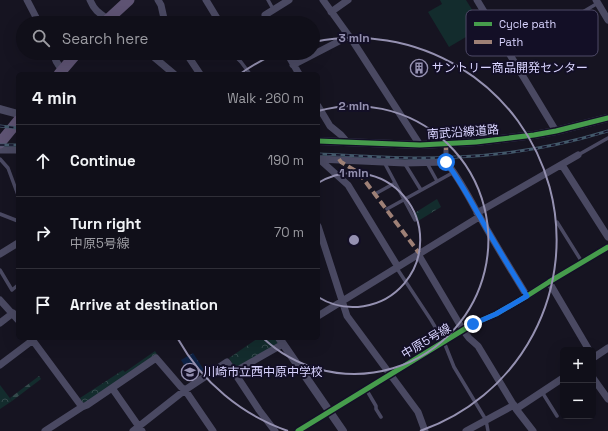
<!DOCTYPE html>
<html lang="en">
<head>
<meta charset="utf-8">
<style>
  body { margin:0; font-family:"Space Grotesk","Noto Sans JP",sans-serif; background:#1e1d26; color:#f1f3f6 }
  .controls { position:absolute; right:12px; bottom:12px; display:grid; overflow:hidden; border-radius:6px; box-shadow:0 4px 16px #0002 }
  .controls button { width:36px; height:36px; display:grid; place-items:center; padding:0; border:0; border-bottom:1px solid #302f38; background:#100f19; color:#f1f3f6; font:20px sans-serif }
  .stop { position:absolute; width:12px; height:12px; margin:-9px; border:3px solid #1a73e8; border-radius:50%; background:#fff }
  .stop.end { background:#1a73e8; border-color:#fff; box-shadow:0 1px 4px #0008 }
  .list { margin:0; padding:0; list-style:none }
  h2 { display:flex; justify-content:space-between; align-items:center; height:52px; margin:0; padding:0 16px; font-size:17px }
  h2 small { font-size:13px; font-weight:400; color:#9c9ca2 }
  .list li { display:grid; grid-template-columns:26px 1fr auto; gap:12px; align-items:center; box-sizing:border-box; height:72px; padding:0 16px; border-top:1px solid #302f38 }
  .list b { display:block; font-size:15px; white-space:nowrap }
  .list p { margin:0; font-size:13px; white-space:nowrap; color:#9c9ca2 }
  .list em { font-size:13px; font-style:normal; color:#9c9ca2 }
  .icon { flex:none; width:22px; height:22px; fill:none; stroke:currentColor; stroke-width:2; stroke-linecap:round; stroke-linejoin:round }
  .map { position:relative; flex:none; width:608px; height:431px; overflow:hidden }
  .search { position:absolute; background:#100f19; box-shadow:0 4px 16px #0002; left:16px; top:16px; width:304px; height:44px; display:flex; align-items:center; gap:10px; box-sizing:border-box; padding:0 14px; border-radius:22px; color:#9c9ca2; font-size:15px }
  .panel { position:absolute; background:#100f19; box-shadow:0 4px 16px #0002; left:16px; top:72px; width:304px; height:268px; border-radius:6px }
  .map>svg:first-child { display:block }
  .grass { fill:#132c2d }
  .forest { fill:url(#forest-firs) }
  .park { fill:url(#park-crowns) }
  .water { fill:url(#water-ripples) }
  .lines { fill:none; stroke-linecap:round; stroke-linejoin:round }
  .service { stroke:#4a4962; stroke-width:3.5 }
  .pedestrian { stroke:#4a4962; stroke-width:5 }
  .minor { stroke:#4a4962; stroke-width:7 }
  .tertiary { stroke:#4a4962; stroke-width:8 }
  .primary { stroke:#5e5373; stroke-width:11 }
  .rail-casing { stroke:#43596b; stroke-width:3 }
  .rail { stroke:#130f26; stroke-width:1.5; stroke-dasharray:4.5; stroke-linecap:butt }
  .quiet { stroke:#9e8076; stroke-width:4; stroke-dasharray:8 4; stroke-linecap:butt }
  .cycleway-casing { stroke:#130f26; stroke-width:8 }
  .cycleway { stroke:#469c4c; stroke-width:5 }
  .route { stroke:#1a73e8; stroke-width:5 }
  .ring { fill:none; stroke:#9591b1; stroke-width:2 }
  .labels { text-anchor:middle; stroke-width:4; stroke-linejoin:round; paint-order:stroke }
  .poi-label { font-size:12px; fill:#d9d4ff; stroke:#130f26; text-anchor:start }
  .street-label { font-size:12px; fill:#d9d4ff; stroke:#130f26 }
  .key { fill:#130f26; stroke:#4e4a67; stroke-width:1 }
  .key-label { font-size:11px; fill:#d9d4ff }
  .centre { fill:#9591b1; stroke:#130f26; stroke-width:2 }
  .ring-label { font-size:12px; text-anchor:middle; font-weight:bold; fill:#9591b1; stroke:#130f26; stroke-width:4; stroke-linejoin:round; paint-order:stroke }
</style>
</head>
<body>
<div class="map">
<svg width="608" height="431" viewBox="0 0 608 431">
  <defs>
    <pattern id="forest-firs" width="22" height="20" patternUnits="userSpaceOnUse"><rect width="22" height="20" fill="#132c2d"/><path d="M5 1l3.5 6h-7zM16 11l3.5 6h-7z" fill="#354a4c"/></pattern>
    <pattern id="park-crowns" width="20" height="18" patternUnits="userSpaceOnUse"><rect width="20" height="18" fill="#132c2d"/><path d="M2 6a3 3 0 1 1 6 0M12 15a3 3 0 1 1 6 0" fill="none" stroke="#354a4c"/></pattern>
    <pattern id="water-ripples" width="26" height="14" patternUnits="userSpaceOnUse"><rect width="26" height="14" fill="#0d2144"/><path d="M2 4q2-2 4 0t4 0M15 11q2-2 4 0t4 0" fill="none" stroke="#304060"/></pattern>
  </defs>
  <rect width="100%" height="100%" fill="#161421"/>
  <path class="grass" d="M440,0H466L483,27L449,47L428,12L442,4Z"/>
  <path class="forest" d="M39,376L41,379L12,401L10,398Z"/>
  <path class="park" d="M437,199L441,207L418,221L413,214Z
    M258,338H275L278,342L277,345L238,367L234,366L229,358Z
    M155,351L157,354L86,403L82,402L80,398L123,370L125,372Z
    M0,385L12,401L0,409Z"/>
  <path class="water" d="M193,353L204,370L192,377L181,360Z"/>
  <g class="lines">
    <path class="service" d="M268,0L273,9
      M205,23L216,17
      M553,33L558,29L563,23L572,17L581,13L598,3
      M234,53L236,57L241,62L250,74
      M215,56L221,53
      M578,155L608,138
      M0,159L8,168L18,195
      M384,162L415,220
      M427,163L437,181
      M405,164L421,190
      M375,194L395,183
      M387,209L454,172
      M0,214L18,221
      M557,222L582,262
      M396,267L431,320L444,342L454,367L486,420L488,431
      M0,270L12,290L18,285
      M366,389L376,406V409L381,417
      M542,392L557,416"/>
    <path class="pedestrian" d="M446,162V144"/>
    <path class="minor" d="M27,0L39,23
      M90,0C94,10 99,13 108,19
      M158,0L161,5L165,23
      M206,0L220,23
      M323,0L354,43L420,145
      M477,0L556,131
      M596,0L608,20
      M331,12L348,0
      M269,23L265,15L289,0
      M53,53L56,61L63,72
      M149,53L174,74
      M186,53L200,74
      M287,53L299,74
      M293,65L349,36
      M318,106L330,126L341,135L347,142
      M0,150H18
      M318,159L405,163L446,162C460,179 469,198 480,217C495,244 511,270 527,296
      M319,159L348,185L398,267
      M562,165L608,237
      M477,213L578,155
      M318,226L347,316L418,412L425,431
      M0,254L18,243
      M418,254L463,330L469,338L478,346L516,409L533,431
      M549,282L589,350
      M0,300L18,320
      M318,316L479,217
      M0,323L13,313
      M31,338L82,407
      M593,358L608,348
      M0,365L33,340
      M234,372L259,410L275,431
      M593,378L608,399
      M112,388L142,431
      M516,409L563,378
      M45,431L82,407L87,405L156,358L181,387L185,390L213,431
      M133,431L185,390L227,362L234,372L283,344
      M298,431L463,330L473,324L496,314L527,296L549,282L608,247
      M466,431L514,405"/>
    <path class="tertiary" d="M0,109L18,114
      M318,141L420,145L476,142L534,135L556,131L608,118
      M279,338L343,431"/>
    <path class="primary" d="M104,23L129,0
      M59,74L77,53
      M0,143L18,121"/>
    <defs>
      <path id="rail" d="M0,126L18,128
        M0,145H18
        M318,154C365,156 411,160 458,157C509,155 559,146 608,131"/>
    </defs>
    <use href="#rail" class="rail-casing"/>
    <use href="#rail" class="rail"/>
    <path class="quiet" d="M339,159L341,162L359,173L419,253
      M446,162V144"/>
    <defs>
      <path id="cycleway" d="M318,141L420,145L476,142L534,135L556,131L608,118
        M298,431L463,330L473,324L496,314L527,296L549,282L608,247"/>
    </defs>
    <use href="#cycleway" class="cycleway-casing"/>
    <use href="#cycleway" class="cycleway"/>
  </g>
  <g class="lines">
    <path class="route" d="M446,162C459,179 469,198 480,217C495,244 511,270 527,296L496,314L473,324"/>
  </g>
  <g class="ring">
    <path d="M318 183A67 67 0 1 1 318 297"/>
    <path d="M318 111A134 134 0 1 1 263 338"/>
    <path d="M288 431A202 202 0 0 1 178 339M240 74A202 202 0 0 1 277 53M314 42A202 202 0 0 1 420 431"/>
  </g>
  <defs>
    <symbol id="building-ring" viewBox="-11 -11 22 22"><circle r="9.5" fill="#130f26" stroke="#9591b1" stroke-width="1.5"/><path d="M-4-6H4V6H1V3H-1V6H-4ZM-2.5-4.3h1.7v1.8h-1.7ZM.8-4.3h1.7v1.8H.8ZM-2.5-1h1.7V.8h-1.7ZM.8-1h1.7V.8H.8Z" fill="#9591b1"/></symbol>
    <symbol id="school-ring" viewBox="-11 -11 22 22"><circle r="9.5" fill="#130f26" stroke="#9591b1" stroke-width="1.5"/><path d="M0-5L7-2L0 1L-7-2ZM-4 1L0 2.5L4 1V4Q0 6-4 4Z" fill="#9591b1"/></symbol>
  </defs>
  <g fill-rule="evenodd">
    <use href="#building-ring" x="409" y="58" width="20" height="20"/>
    <use href="#school-ring" x="180" y="362" width="20" height="20"/>
  </g>
  <g class="labels">
    <g class="poi-label">
      <text x="432" y="72">サントリー商品開発センター</text>
      <text x="203" y="376">川崎市立西中原中学校</text>
    </g>
    <g class="street-label">
      <text transform="translate(463 132) rotate(-4)" y="4">南武沿線道路</text>
      <text transform="translate(426 341) rotate(-31)" y="4">中原5号線</text>
    </g>
  </g>
  <rect x="466" y="10" width="132" height="46" rx="6" class="key"/>
  <rect x="474" y="22" width="18" height="4" fill="#469c4c"/>
  <rect x="474" y="40" width="18" height="4" fill="#9e8076"/>
  <g class="key-label">
    <text x="499" y="28">Cycle path</text>
    <text x="499" y="46">Path</text>
  </g>
  <circle cx="354" cy="240" r="6" class="centre"/>
  <g class="ring-label">
    <text x="354" y="42">3 min</text>
    <text x="354" y="110">2 min</text>
    <text x="354" y="177">1 min</text>
  </g>
</svg>
<div class="controls">
<button>+</button>
<button>−</button>
</div>
<div class="stop" style="left:446px;top:162px"></div>
<div class="stop end" style="left:473px;top:324px"></div>
<div class="search"><svg class="icon" aria-label="search" viewBox="0 0 24 24"><circle cx="10" cy="10" r="6"/><path d="M15 15l6 6"/></svg>Search here</div>
<section class="panel">
<h2>4 min<small>Walk · 260 m</small></h2>
<ul class="list">
<li><svg class="icon" aria-label="ahead" viewBox="0 0 24 24"><path d="M12 20V5M6 11l6-6 6 6"/></svg><div><b>Continue</b></div><em>190 m</em></li>
<li><svg class="icon" aria-label="right" viewBox="0 0 24 24"><path d="M7 20v-9h11M14 6l5 5-5 5"/></svg><div><b>Turn right</b><p>中原5号線</p></div><em>70 m</em></li>
<li><svg class="icon" aria-label="arrive" viewBox="0 0 24 24"><path d="M6 21V4h12l-3 4 3 4H6"/></svg><div><b>Arrive at destination</b></div></li>
</ul>
</section>
</div>
</body>
</html>
